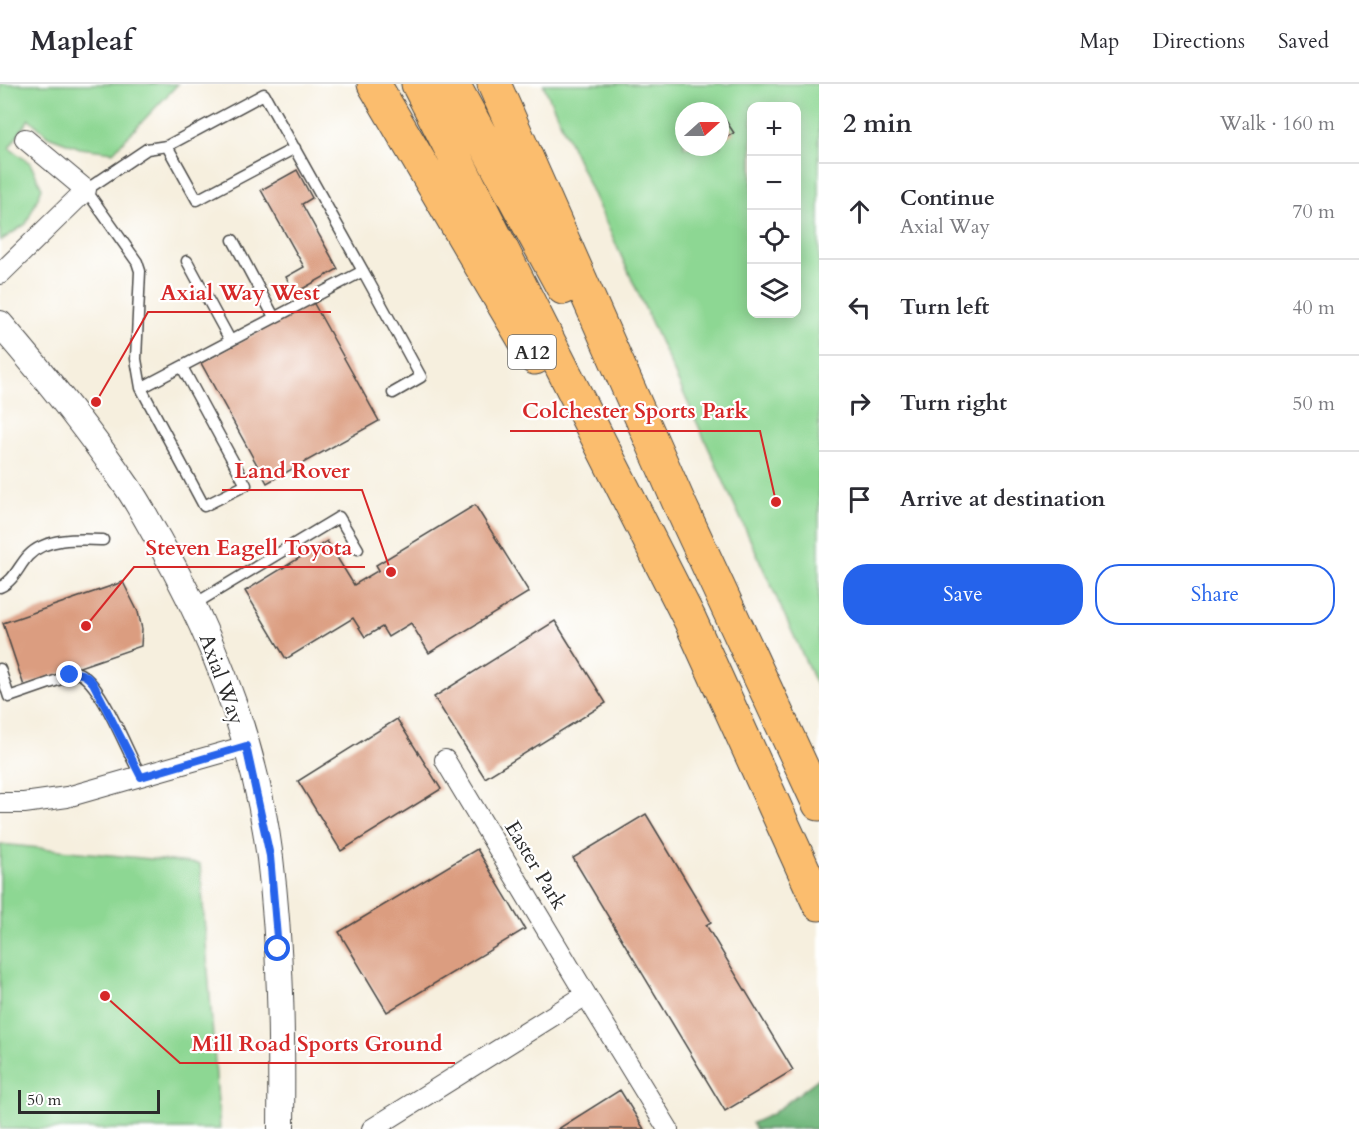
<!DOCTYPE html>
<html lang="en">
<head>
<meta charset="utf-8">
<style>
  body { margin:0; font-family:Cardo,serif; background:#f7f7f7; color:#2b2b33 }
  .controls { position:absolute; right:18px; top:18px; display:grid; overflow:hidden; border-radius:12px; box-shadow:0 3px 15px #0003 }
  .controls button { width:54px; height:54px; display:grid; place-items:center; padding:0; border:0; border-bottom:2px solid #e1e1e2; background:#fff; color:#2b2b33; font:30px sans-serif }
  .compass { position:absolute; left:675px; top:18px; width:54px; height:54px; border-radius:50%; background:#fff; box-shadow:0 3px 15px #0003; rotate:69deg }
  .scale { position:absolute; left:18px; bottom:15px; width:142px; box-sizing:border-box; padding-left:6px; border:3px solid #2b2b2b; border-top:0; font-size:16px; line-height:21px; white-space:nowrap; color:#2b2b2b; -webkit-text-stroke:4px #fff; paint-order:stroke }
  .stop { position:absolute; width:18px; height:18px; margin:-14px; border:4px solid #2563eb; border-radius:50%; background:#fff }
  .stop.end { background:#2563eb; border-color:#fff; box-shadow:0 2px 6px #0008 }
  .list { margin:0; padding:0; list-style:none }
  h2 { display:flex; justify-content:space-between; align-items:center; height:78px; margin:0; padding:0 24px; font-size:26px }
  h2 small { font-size:20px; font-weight:400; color:#7c7c81 }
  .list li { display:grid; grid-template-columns:39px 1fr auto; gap:18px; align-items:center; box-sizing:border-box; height:96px; padding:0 24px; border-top:2px solid #e1e1e2 }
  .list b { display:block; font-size:22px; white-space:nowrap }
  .list p { margin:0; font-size:20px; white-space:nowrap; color:#7c7c81 }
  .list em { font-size:20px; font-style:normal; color:#7c7c81 }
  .actions { display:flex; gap:12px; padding:18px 24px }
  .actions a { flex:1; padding:14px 0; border:2px solid #2563eb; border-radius:24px; text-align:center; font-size:21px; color:#2563eb }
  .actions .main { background:#2563eb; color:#fff }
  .icon { flex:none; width:33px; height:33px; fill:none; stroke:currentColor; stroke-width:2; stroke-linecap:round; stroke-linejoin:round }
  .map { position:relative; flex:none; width:819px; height:1045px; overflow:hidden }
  header { display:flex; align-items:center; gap:36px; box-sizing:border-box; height:84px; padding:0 30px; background:#fff; border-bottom:2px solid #e1e1e2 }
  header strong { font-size:28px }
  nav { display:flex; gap:33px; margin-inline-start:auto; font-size:21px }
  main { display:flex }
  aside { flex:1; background:#fff }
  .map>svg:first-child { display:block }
  .green { fill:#8dd793; stroke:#5c815f; stroke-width:1.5; fill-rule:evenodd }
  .forest { fill:#72b87d; stroke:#4e7254; stroke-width:1.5 }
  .building { fill:#db9d80 }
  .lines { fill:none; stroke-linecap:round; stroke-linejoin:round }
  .service-casing { stroke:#494846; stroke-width:13 }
  .minor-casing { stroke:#494846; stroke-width:22 }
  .tertiary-casing { stroke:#494846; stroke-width:28 }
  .trunk-casing { stroke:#494846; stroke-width:35 }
  .service { stroke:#fff; stroke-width:10 }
  .minor { stroke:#fff; stroke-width:20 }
  .tertiary { stroke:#fff; stroke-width:26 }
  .trunk { stroke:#fbbd6e; stroke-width:33 }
  .route { stroke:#2563eb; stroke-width:8 }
  .labels { text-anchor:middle; stroke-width:4.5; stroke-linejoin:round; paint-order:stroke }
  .shield { fill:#fff; stroke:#6b6b6b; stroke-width:1.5 }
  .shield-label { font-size:20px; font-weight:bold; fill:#2b2b2b }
  .street-label { font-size:21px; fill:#2b2b2b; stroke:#fff }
  .leader { fill:none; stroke:#d62828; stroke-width:2 }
  .callout-dot { fill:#d62828; stroke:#fff; stroke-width:2 }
  .callout-label { font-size:22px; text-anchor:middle; font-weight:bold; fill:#d62828; stroke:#fff; stroke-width:4.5; stroke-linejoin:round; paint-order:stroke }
</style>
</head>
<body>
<header>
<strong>Mapleaf</strong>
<nav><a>Map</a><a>Directions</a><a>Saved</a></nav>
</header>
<main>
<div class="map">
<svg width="819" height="1045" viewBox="0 0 819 1045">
  <rect width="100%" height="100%" fill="#fff"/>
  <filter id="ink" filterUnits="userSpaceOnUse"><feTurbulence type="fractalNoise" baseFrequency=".0167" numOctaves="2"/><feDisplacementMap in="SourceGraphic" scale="12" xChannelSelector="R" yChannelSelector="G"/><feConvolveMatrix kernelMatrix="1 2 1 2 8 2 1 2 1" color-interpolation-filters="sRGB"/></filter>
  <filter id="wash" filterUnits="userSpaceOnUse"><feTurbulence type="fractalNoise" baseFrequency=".008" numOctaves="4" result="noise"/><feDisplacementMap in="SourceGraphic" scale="24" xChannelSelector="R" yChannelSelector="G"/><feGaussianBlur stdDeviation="1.35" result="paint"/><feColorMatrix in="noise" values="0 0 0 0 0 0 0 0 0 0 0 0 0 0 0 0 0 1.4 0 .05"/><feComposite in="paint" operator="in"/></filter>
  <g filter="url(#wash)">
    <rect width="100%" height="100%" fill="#f6efde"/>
    <path class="green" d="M0,0H178L113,68L80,64L48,52L29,35L9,64L30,79L42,104L26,140L0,157Z
      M543,0H819V607ZM752,22H796V230H752ZM684,27H720V63H684Z
      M0,760L200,780L220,1045H0Z"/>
    <path class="forest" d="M819,994V1045H755L752,1039L772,1030Z"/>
    <g id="blocks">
      <path class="building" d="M720,28L734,49L725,54L720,46Z
        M297,86L312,114L302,120L338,185L295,209L286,193L304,183L261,106Z
        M313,218L379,337L267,399L201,279Z
        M475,421L529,508L429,569L411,539L388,553L382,543L365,553L353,534L286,575L245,507L327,457L354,501L379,486L376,481Z
        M123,498L138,528L142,545L141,562L24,602L3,539Z
        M555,537L606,619L485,694L434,613Z
        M397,635L441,705L341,767L298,697Z
        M646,730L711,838L706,841L793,986L725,1027L573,774Z
        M477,765L525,845L387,928L339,848Z
        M620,1006L644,1045H558Z"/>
    </g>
  </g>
  <g filter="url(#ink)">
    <use href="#blocks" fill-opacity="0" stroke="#494846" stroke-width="1.5"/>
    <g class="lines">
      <defs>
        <path id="service" d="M167,62L147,65L86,106L137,178L140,187L136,275L141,304L363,187L421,293L393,309
          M295,64L197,116L167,62L264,10L363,187
          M233,156L274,233
          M187,177L230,256
          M141,304L204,422L246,401L182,283
          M0,503C14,497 18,483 28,472C46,453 79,455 103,456
          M193,521L339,433L358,465
          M0,585L9,613L78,589C101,597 127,668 141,692"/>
        <path id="minor" d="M0,190L86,106L25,55
          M0,719H24L67,713L246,662
          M586,911L668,1045
          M372,1045L586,911L445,676"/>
        <path id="tertiary" d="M0,240C45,292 89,347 128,404C139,420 148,438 158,455C213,552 256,662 270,774C281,864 282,954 281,1045"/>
        <path id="trunk" d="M374,0L535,274
          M418,0L690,536L819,820
          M453,0L563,204
          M494,0L680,421L819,720"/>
      </defs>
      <use href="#service" class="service-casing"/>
      <use href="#minor" class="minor-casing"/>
      <use href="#tertiary" class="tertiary-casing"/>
      <use href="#trunk" class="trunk-casing"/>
      <use href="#service" class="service"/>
      <use href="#minor" class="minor"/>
      <use href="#tertiary" class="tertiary"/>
      <use href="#trunk" class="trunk"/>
    </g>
  </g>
  <g class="lines" filter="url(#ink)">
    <path class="route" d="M70,591C81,587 86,591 93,599L141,693L246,662L270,772L278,865"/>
  </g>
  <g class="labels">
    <rect class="shield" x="508" y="251" width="48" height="34" rx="4.5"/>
    <g class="shield-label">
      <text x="532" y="275">A12</text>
    </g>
    <g class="street-label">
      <text transform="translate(222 595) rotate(70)" y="7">Axial Way</text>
      <text transform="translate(536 781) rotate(59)" y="7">Easter Park</text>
    </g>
  </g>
  <path class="leader" d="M96 318L148 228H331M776 418L760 347H510M391 488L362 406H222M86 542L134 483H365M105 912L180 979H455"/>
  <g class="callout-dot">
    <circle cx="96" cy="318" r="6"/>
    <circle cx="776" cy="418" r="6"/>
    <circle cx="391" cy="488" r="6"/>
    <circle cx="86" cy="542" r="6"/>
    <circle cx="105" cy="912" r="6"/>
  </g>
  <g class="callout-label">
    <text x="240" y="216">Axial Way West</text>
    <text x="635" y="334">Colchester Sports Park</text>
    <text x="292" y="394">Land Rover</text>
    <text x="249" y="471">Steven Eagell Toyota</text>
    <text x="317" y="967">Mill Road Sports Ground</text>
  </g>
</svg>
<div class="controls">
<button>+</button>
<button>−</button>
<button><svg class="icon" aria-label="locate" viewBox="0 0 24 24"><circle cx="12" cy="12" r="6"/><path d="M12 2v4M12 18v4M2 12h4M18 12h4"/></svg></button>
<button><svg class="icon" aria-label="layers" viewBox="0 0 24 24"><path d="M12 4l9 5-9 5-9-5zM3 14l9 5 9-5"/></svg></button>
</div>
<svg class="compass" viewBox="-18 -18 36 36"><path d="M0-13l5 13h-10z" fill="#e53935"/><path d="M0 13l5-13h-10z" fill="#7c7c81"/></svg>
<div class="scale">50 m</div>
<div class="stop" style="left:278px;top:865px"></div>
<div class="stop end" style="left:70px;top:591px"></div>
</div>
<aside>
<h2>2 min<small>Walk · 160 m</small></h2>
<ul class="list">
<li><svg class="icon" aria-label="ahead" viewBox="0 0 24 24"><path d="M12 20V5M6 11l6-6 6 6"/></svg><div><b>Continue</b><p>Axial Way</p></div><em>70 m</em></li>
<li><svg class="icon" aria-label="left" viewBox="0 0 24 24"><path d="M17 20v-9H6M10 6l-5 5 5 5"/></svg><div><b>Turn left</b></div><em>40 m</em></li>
<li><svg class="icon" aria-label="right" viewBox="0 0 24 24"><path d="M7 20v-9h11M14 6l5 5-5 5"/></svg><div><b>Turn right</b></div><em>50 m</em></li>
<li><svg class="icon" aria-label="arrive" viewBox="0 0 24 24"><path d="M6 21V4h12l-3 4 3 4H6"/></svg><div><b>Arrive at destination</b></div></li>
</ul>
<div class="actions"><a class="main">Save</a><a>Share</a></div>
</aside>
</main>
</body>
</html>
